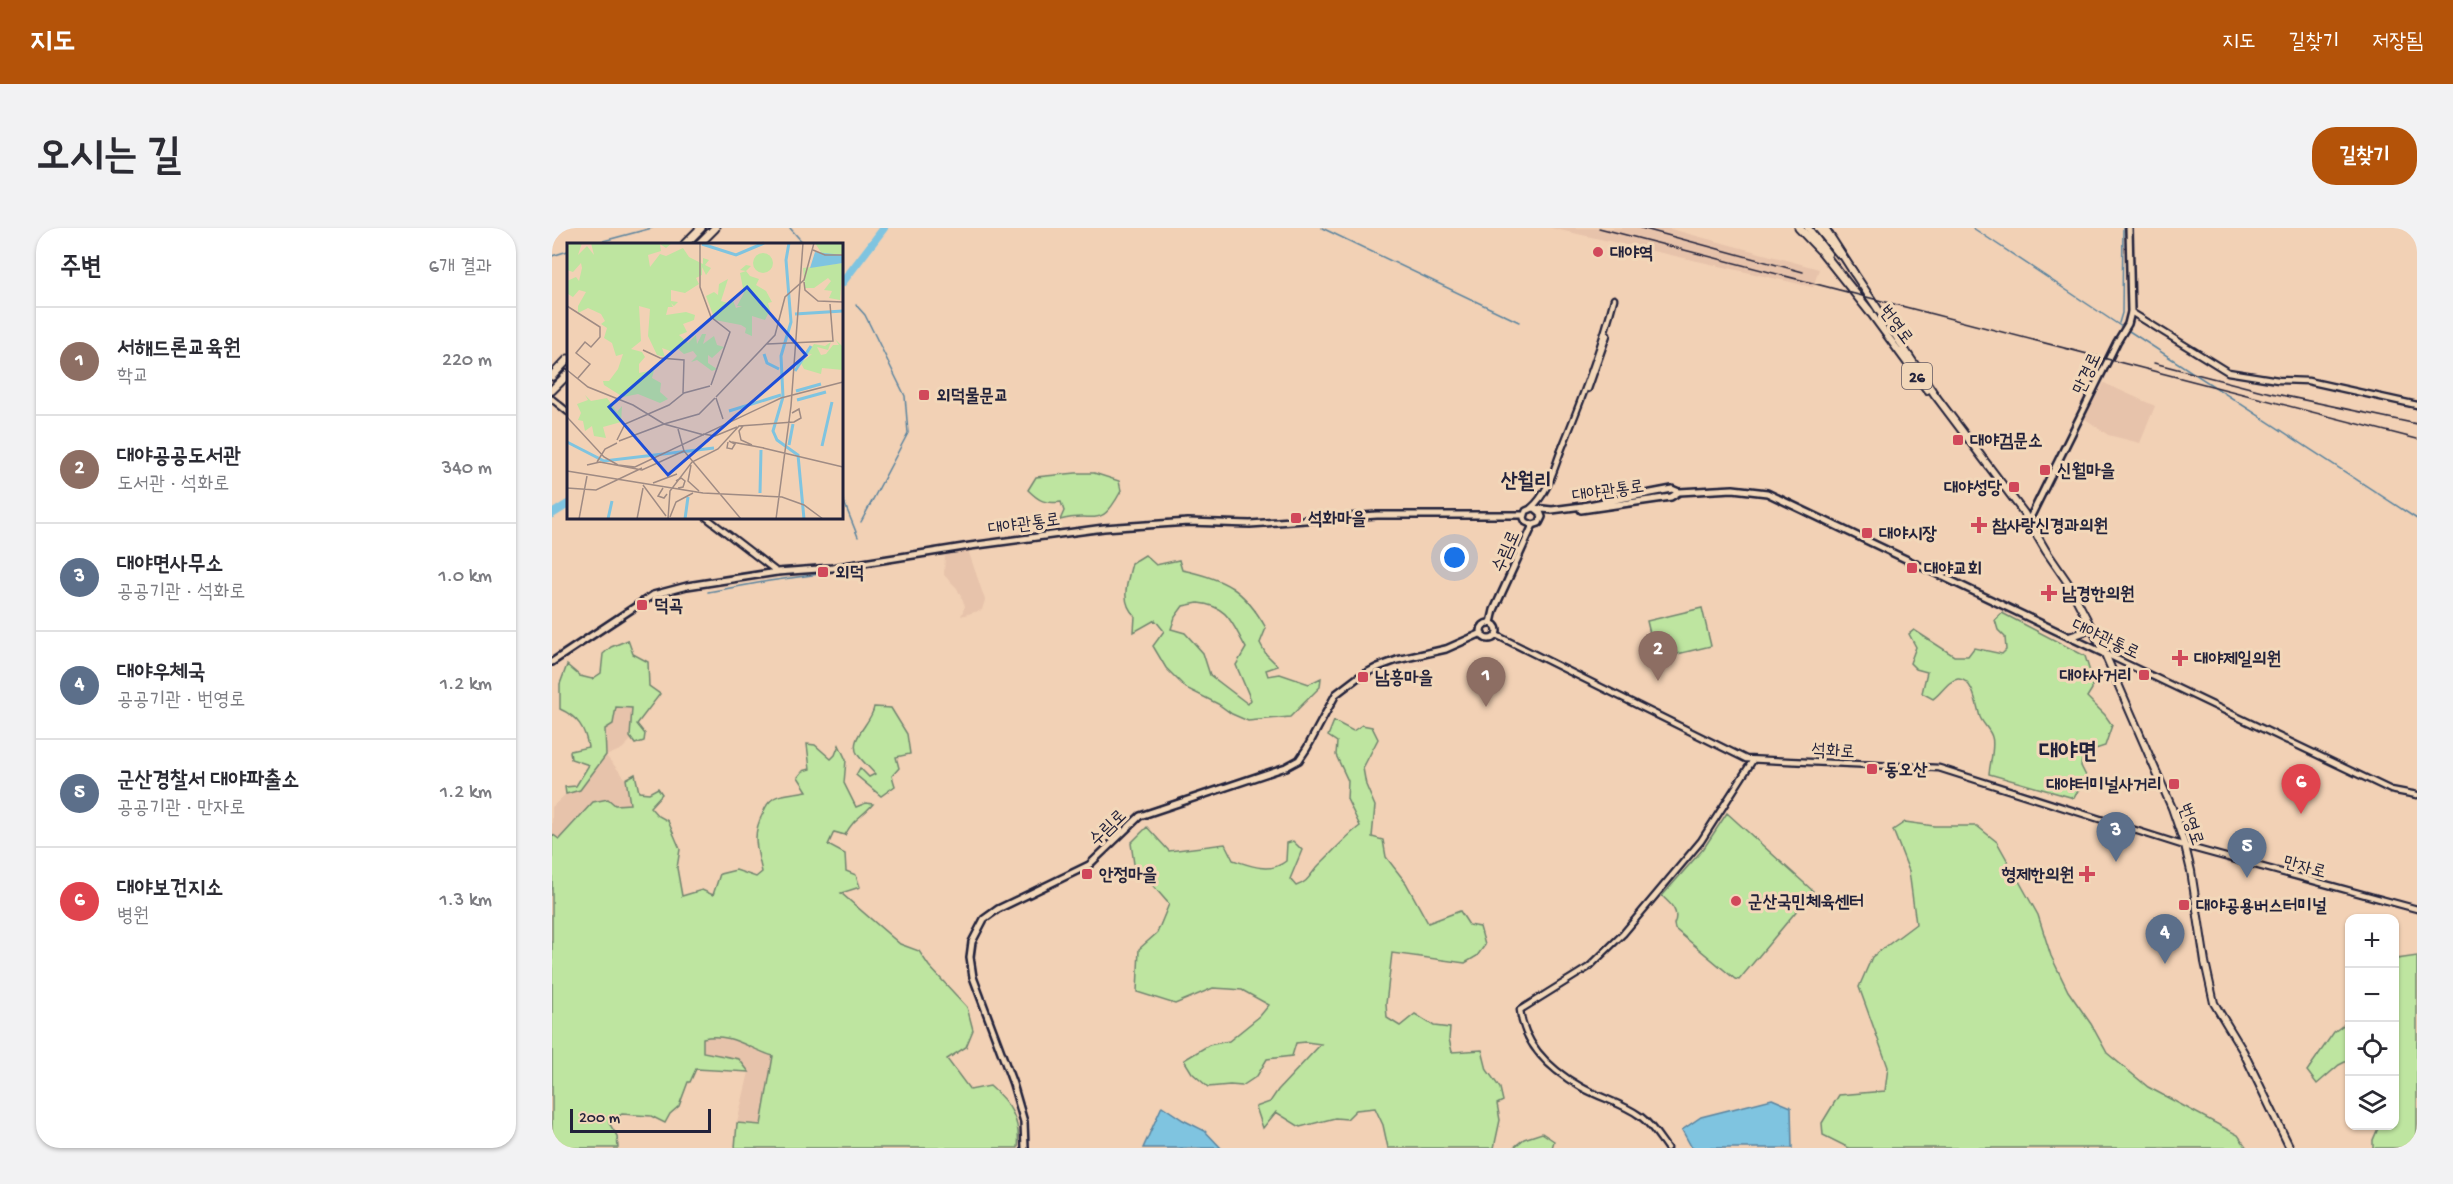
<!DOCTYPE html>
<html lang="ko">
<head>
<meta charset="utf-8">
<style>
  body { margin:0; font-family:"Gochi Hand","Poor Story",sans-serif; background:#f2f2f3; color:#2b2b33 }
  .controls { position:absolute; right:18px; bottom:18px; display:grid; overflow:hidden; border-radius:12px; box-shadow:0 2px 4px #0004 }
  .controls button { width:54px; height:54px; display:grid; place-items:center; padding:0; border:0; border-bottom:2px solid #e1e1e2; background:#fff; color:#2b2b33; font:30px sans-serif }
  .scale { position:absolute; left:18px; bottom:15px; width:141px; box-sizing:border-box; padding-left:6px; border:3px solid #22223b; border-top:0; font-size:16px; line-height:21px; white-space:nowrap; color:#22223b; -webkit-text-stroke:4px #f2d7b9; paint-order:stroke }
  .you { position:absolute; left:903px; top:330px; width:21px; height:21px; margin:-15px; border:4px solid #fff; border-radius:50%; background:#1a73e8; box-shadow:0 0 0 9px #1a73e833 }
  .badge { display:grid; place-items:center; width:39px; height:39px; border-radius:50%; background:#b45309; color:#fff; font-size:20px; font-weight:700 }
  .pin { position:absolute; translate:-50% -50px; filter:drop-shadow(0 2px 3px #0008) }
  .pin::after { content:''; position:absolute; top:32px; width:21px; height:18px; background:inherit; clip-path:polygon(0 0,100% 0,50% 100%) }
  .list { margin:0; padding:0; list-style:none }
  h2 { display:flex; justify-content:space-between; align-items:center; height:78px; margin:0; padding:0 24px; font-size:26px }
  h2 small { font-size:20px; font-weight:400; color:#7c7c81 }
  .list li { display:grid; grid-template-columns:39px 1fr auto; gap:18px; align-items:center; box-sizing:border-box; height:108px; padding:0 24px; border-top:2px solid #e1e1e2 }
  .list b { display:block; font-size:22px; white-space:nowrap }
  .list p { margin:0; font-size:20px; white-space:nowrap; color:#7c7c81 }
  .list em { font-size:20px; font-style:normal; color:#7c7c81 }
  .icon { flex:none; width:33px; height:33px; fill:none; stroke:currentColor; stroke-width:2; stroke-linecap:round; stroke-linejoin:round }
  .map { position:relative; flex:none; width:1865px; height:920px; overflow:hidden; border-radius:24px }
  header { display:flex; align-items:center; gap:36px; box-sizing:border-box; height:84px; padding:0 30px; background:#b45309; color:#fff }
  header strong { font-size:28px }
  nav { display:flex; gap:33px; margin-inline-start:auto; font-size:21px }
  .intro { display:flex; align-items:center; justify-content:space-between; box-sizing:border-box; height:144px; padding:0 36px }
  h1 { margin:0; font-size:42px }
  .button { padding:15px 27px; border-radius:24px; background:#b45309; color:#fff; font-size:21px; font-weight:700 }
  main { display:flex; gap:36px; padding:0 36px }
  aside { flex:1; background:#fff; border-radius:24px; box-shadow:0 2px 4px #0004 }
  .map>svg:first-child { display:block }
  .built { fill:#e7c3ab }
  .green { fill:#bee5a0; stroke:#70846e; stroke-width:1.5; fill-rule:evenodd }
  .water { fill:#7fc4e0; stroke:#5a839e; stroke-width:1.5 }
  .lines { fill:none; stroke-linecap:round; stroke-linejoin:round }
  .stream { stroke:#5a839e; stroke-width:1.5 }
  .river { stroke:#7fc4e0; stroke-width:8 }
  .tertiary-casing { stroke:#22223b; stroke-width:9 }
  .secondary-casing { stroke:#22223b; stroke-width:10 }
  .primary-casing { stroke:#22223b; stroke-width:10 }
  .trunk-casing { stroke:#22223b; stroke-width:10 }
  .motorway-casing { stroke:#22223b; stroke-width:11 }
  .tertiary { stroke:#f2d7b9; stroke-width:4.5 }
  .secondary { stroke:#f2d7b9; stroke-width:5 }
  .primary { stroke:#f2d7b9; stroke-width:6 }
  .trunk { stroke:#f2d7b9; stroke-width:6 }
  .motorway { stroke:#f2d7b9; stroke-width:7 }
  .rail { stroke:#22223b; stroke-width:1.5 }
  .poi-dot { fill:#d1495b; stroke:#f2d7b9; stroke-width:2 }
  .labels { text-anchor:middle; stroke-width:6; stroke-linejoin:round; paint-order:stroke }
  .shield { fill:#f2d7b9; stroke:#605861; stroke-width:1.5 }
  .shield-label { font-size:16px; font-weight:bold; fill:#22223b }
  .poi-label { font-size:18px; font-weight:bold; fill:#22223b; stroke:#f2d7b9; text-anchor:start }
  .street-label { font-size:18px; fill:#22223b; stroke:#f2d7b9 }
  .quarter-label { font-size:21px; font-weight:bold; fill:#22223b; stroke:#f2d7b9 }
  .district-label { font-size:24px; font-weight:bold; fill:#22223b; stroke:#f2d7b9 }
  .inset-river { fill:none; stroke:#7fc4e0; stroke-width:3 }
  .inset-road { fill:none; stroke:#9f8b84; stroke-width:1.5 }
  .view { fill:#1d4ed8; fill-opacity:0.15; stroke:#1d4ed8; stroke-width:3 }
  .inset-edge { fill:none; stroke:#22223b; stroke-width:3 }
</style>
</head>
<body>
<header>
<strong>지도</strong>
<nav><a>지도</a><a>길찾기</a><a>저장됨</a></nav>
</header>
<div class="intro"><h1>오시는 길</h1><a class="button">길찾기</a></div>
<main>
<aside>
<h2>주변<small>6개 결과</small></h2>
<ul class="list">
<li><span class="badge" style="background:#8d6e63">1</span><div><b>서해드론교육원</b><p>학교</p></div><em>220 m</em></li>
<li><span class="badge" style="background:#8d6e63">2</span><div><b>대야공공도서관</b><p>도서관 · 석화로</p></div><em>340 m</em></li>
<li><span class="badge" style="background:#5c6f8a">3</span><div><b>대야면사무소</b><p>공공기관 · 석화로</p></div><em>1.0 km</em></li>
<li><span class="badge" style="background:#5c6f8a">4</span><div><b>대야우체국</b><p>공공기관 · 번영로</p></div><em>1.2 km</em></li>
<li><span class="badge" style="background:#5c6f8a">5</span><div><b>군산경찰서 대야파출소</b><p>공공기관 · 만자로</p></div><em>1.2 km</em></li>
<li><span class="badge" style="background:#e0444e">6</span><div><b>대야보건지소</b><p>병원</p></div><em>1.3 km</em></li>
</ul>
</aside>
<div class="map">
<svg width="1865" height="920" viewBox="0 0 1865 920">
  <rect width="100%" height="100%" fill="#f2d1b5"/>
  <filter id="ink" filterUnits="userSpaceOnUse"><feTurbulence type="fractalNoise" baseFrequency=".0167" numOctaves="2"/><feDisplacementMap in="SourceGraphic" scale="12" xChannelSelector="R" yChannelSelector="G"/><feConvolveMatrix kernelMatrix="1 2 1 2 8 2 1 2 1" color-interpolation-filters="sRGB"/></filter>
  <g filter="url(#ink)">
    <path class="built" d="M999,0H1115L1267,41L1261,59Z
      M1552,155L1603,178L1588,215L1556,207L1532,190Z
      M416,322L433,372L430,382L409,388L413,378L405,360L392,347L393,326Z
      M64,479L80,480V511L70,521L54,528L74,551L78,576L63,577L28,586L7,611L0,606V579L14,566L28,562L54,527L53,501L61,496Z
      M158,808L188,812L207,824L221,828L209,898L185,895L197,844L187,831L151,824V809Z"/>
    <path class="green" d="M524,245H542L567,253L569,263C547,304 544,282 508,292L512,283L509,274C493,276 487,273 476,262L484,249Z
      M593,327L604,337L627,332L630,342C673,351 692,361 714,400L708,415L714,426L726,438L714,442L716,448L728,446L757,456L769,450L768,459L738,489L696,493L680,486L666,476L634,460L614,440L601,418L612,403L603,392L582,404L583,388C567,373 576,353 580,335ZM646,375C677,378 680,396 694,420L684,437L699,472L696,476L658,447L651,425L633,405L619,401L623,389L631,378Z
      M1150,380L1159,418L1104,431L1095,393Z
      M1450,385L1533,428L1539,447L1540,461L1535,469L1553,487L1560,497L1553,518L1531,525L1529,538L1534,548L1522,570L1437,546C1438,535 1443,518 1440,509C1438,502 1431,496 1428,489C1425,479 1421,450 1406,451C1396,452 1389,466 1381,471L1370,465L1375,444L1364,441L1358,435L1364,419L1357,406L1362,402L1402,428H1416L1422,420L1450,426L1454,422L1453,409L1446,402L1443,392Z
      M76,412L81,426L96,434L97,458L108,466L85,496L93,506L92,513L83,516L78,509L80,480L64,479L61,496L53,501L54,527L28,562L14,566L13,559L24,558L37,537L19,531L18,523L36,519C33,500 26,489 8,481V456L15,437L28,448L40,451L49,445L51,426L59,419Z
      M322,479L339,480L355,506L358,526L344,529L347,540L340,548L343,558L329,568L304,547L308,540L317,549L323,546C318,540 311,534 306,527C295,511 320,495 322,479Z
      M782,493L801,503L810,497L820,499L826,511L811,540L814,557L823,578L820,609L831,612L834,629L854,655L876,695L908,683L917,697L928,699L933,717L925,728L913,735L840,725L834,776L835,790L848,798L863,786L882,798L898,800L897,811L900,824L930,822L935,842L948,860L951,873L945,876L948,892L942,920H836L831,897L823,880L804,882L795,891L783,890L748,899L724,884L711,900L704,879L718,874L726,862L769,816L754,814L744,815L740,828L715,831L705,848L690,858L678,857L656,859L640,845L632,832L657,817L677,813L708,788L717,777L690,762L678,761L661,760L623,776L585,764L587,721L605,705L617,676L582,636L579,615L595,599L617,623L673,616L681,632C699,638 718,646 734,633L735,615L741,613L750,622L738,651L744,658C757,654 758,646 767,637C781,624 793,609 808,598L795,571L796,553L784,527L785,514L776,508Z
      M255,516L263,517L279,531L283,527L287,517L294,532L292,555L304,579L314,575L321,576C310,589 301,591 293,607L282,604L276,617L293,626L294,643L304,647L308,659L289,665L348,716L367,723L377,738L415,779L421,802L414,819L395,831L418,862L438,858C458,875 469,892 466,920H183L185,895L209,897L221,828C197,821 179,804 151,810V824L187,831L197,844L144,841L138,854H136L127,878L118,886L113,895L99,888L70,886L57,895L65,908L66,920H0V606L7,611L41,574L56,571L63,577L78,576L74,551L83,546L87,564L97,565L106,560L110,566L98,579L105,587L116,593L128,621L125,640L130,668L150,662L161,667L168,646L184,642L204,649L210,644C205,620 199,608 211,585C214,578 216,574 222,570C228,566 246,565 255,563L246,549L251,543L258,541Z
      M1175,585L1261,663L1187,752L1183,751L1123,701L1122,696C1128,684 1119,676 1110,668L1152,620Z
      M1353,594L1382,598H1425L1445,614L1458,637L1486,687L1499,728L1516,763L1539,796L1555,825L1596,859L1686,907L1695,920H1297L1271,907L1270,895L1287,867L1333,863L1336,839L1307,759L1320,729L1364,696L1357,643L1341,602Z
      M1865,728V920H1821V912L1827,898H1842L1843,850L1845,845L1842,841L1843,738L1845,731Z
      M1797,793V832L1787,837L1765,856L1755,843L1782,804Z
      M990,905L1002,913L1000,920H961L972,911Z"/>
    <path class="water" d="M1220,871L1239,879L1240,920H1140L1130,902L1149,889Z
      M610,878L631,892L653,903L669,920H591Z"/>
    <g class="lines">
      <path class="stream" d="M238,0L252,16
        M770,0L967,94
        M1421,0L1570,99
        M40,16L100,0
        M0,28L16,23
        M304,77L313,87L353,168L356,205L309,294
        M1567,95L1570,85L1571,0
        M1574,101L1865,291
        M290,269L306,309
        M156,364L217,353L311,340"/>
      <path class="river" d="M290,55L332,0
        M0,286L16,276"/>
      <defs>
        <path id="tertiary" d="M1579,84L1676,144L1726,152L1756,153L1865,177
          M1036,161L1055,107
          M0,171L16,184
          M979,280C996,266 1002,240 1010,220C1030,171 1049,122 1062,71
          M155,290L225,344
          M944,407L1194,531L1387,540L1633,618L1865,681
          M1554,426L1839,562L1865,567
          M1115,920C1107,909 1099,896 1088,888C1070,875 1048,870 1029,859C999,842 972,817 968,782L1037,739L1071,706L1149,613L1201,532"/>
        <path id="secondary" d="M983,280L988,284L990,289L987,295L981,297L974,294L972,290L974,283L981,280L1000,282L1031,278L1120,261L1127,264L1181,261L1215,265L1553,426
          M1029,282L1119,269L1127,264
          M1476,294L1565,114L1576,96L1579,84L1577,0
          M929 403a8 8 0 1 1 16 0a8 8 0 1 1-16 0Z
          M939,395L942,382L981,297
          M0,434L101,367L135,358L225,344L280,340L418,318L552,300L636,294L698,296L825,287H972
          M473,920L472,894L461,856L421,749L418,729L420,714L432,691L446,681L537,637L588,588L734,539L747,532L755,520L784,466L805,450L826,439L845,432L894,421L930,405"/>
        <path id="primary" d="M1256,0L1276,26
          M1266,0L1288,27
          M1300,42L1383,167L1472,285L1494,323L1516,355L1553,426L1620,580L1633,618L1639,643L1653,734L1662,775L1691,823L1738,920
          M1315,80L1375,162
          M1517,409L1532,404L1536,393"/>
        <path id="trunk" d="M1273,0L1302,45"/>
        <path id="motorway" d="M1247,0L1271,25L1318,84
          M133,16L149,0
          M147,16L163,0
          M0,148L16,131
          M0,162L16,146"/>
      </defs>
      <use href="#tertiary" class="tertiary-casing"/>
      <use href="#secondary" class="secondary-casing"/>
      <use href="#primary" class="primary-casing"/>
      <use href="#trunk" class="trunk-casing"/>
      <use href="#motorway" class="motorway-casing"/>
      <use href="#tertiary" class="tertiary"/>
      <use href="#secondary" class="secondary"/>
      <use href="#primary" class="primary"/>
      <use href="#trunk" class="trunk"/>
      <use href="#motorway" class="motorway"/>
      <path class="rail" d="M1047,0L1865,211
        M1089,0L1251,44
        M1602,135L1710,163L1865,196"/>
    </g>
  </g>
  <g class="poi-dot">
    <circle cx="1046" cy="24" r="6"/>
    <rect x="366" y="161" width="12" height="12" rx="3"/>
    <rect x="1400" y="206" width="12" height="12" rx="3"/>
    <rect x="1487" y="236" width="12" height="12" rx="3"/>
    <rect x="1456" y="253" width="12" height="12" rx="3"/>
    <rect x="738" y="284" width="12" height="12" rx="3"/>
    <path d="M1424 288h6v6h6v6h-6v6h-6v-6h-6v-6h6z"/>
    <rect x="1309" y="299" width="12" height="12" rx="3"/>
    <rect x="1354" y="334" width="12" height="12" rx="3"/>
    <rect x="265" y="338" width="12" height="12" rx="3"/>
    <path d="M1494 356h6v6h6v6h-6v6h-6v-6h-6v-6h6z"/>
    <rect x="84" y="371" width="12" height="12" rx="3"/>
    <path d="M1625 421h6v6h6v6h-6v6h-6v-6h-6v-6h6z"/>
    <rect x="1586" y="441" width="12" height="12" rx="3"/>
    <rect x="805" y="443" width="12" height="12" rx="3"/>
    <rect x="1314" y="535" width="12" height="12" rx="3"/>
    <rect x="1616" y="550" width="12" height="12" rx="3"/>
    <rect x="529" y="640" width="12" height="12" rx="3"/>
    <path d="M1532 637h6v6h6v6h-6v6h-6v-6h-6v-6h6z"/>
    <circle cx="1184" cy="673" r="6"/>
    <rect x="1626" y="671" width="12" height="12" rx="3"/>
  </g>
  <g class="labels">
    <rect class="shield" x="1350" y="135" width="30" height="26" rx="4.5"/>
    <g class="shield-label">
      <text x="1365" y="154">26</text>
    </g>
    <g class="poi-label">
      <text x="1058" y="30">대야역</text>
      <text x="384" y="173">외덕물문교</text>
      <text x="1418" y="218">대야검문소</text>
      <text x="1505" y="248">신월마을</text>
      <text x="1450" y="265" text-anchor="end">대야성당</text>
      <text x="756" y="296">석화마을</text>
      <text x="1440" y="303">참사랑신경과의원</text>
      <text x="1327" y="311">대야시장</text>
      <text x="1372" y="346">대야교회</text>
      <text x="283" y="350">외덕</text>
      <text x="1510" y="371">남경한의원</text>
      <text x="102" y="383">덕곡</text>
      <text x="1642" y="436">대야제일의원</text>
      <text x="1580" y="453" text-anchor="end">대야사거리</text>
      <text x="823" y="455">남흥마을</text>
      <text x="1332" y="547">동오산</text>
      <text x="1610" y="562" text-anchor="end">대야터미널사거리</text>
      <text x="547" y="652">안정마을</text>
      <text x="1522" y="652" text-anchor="end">형제한의원</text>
      <text x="1196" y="679">군산국민체육센터</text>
      <text x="1644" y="683">대야공용버스터미널</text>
    </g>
    <g class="street-label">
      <text transform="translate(1345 96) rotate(53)" y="6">번영로</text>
      <text transform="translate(1534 145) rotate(-65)" y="6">만경로</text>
      <text transform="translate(1056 262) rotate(-8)" y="6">대야관통로</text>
      <text transform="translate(472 295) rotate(-8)" y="6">대야관통로</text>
      <text transform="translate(953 323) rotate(-66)" y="6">수림로</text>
      <text transform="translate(1554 410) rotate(25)" y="6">대야관통로</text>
      <text transform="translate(1281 522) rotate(3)" y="6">석화로</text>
      <text transform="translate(1640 596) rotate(71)" y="6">번영로</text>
      <text transform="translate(555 599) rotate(-44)" y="6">수림로</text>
      <text transform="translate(1753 638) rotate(15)" y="6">만자로</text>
    </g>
    <g class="quarter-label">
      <text x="974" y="259">산월리</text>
    </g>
    <g class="district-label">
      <text x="1516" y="530">대야면</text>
    </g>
  </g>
  <g transform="translate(15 15)">
    <rect width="276" height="276" fill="#f2d1b5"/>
    <path d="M0,0H15L11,12L20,3L27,12L24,0H105L99,5L93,1L94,8L81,12L83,24L93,11L99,13L116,5L122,14L136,21V15L142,17L138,22L144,25L139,32L135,24V32L129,35L132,41L118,50L104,47V58L111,59L107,63L104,60L106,64H101L99,72L119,69L128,72L127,77L116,81L120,89L112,92L121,100L129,92L130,101L135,91H139L136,101L147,93L150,102L157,104L145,115L141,112V120L150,126L145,128L130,117L124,119L130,113L126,108L117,111L110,105L106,109L95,105L98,114L90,112L81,93L83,66L72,63L74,98L64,106L75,109L78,114L72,121V130L87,127L85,135L94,140L93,149L101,156L93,160L71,151L56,154L37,142L36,138H42L51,126L56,111L49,113L45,100L37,95L40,85L34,81L38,78L34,71L21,65L11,70V63L19,49L12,47L6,54L1,51L0,57V38L9,34L12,38L15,25L14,20L6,29L0,27ZM248,0H276V11H255ZM186 20a10 10 0 1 1 20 0a10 10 0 1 1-20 0ZM276,20L273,57L262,55L265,48L257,47L264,38L261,35L247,45H238L236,25ZM179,22L184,23L179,28L183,33L192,36L189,42L199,48L205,59L201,60L203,67L198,77L185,73V93L178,90L179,85L174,82L148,77L139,53L147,49L151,52L152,41L161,36L154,58L161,60L165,55L169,65L175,63H170L177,50L173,30L179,28L173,27ZM268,96L276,104V127L255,125L254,131L237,126L234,120L245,111L239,112L247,101L258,103L264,99L261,107L250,104L254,112L259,111L266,102H272ZM18,152L24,158L40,155L50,169L55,163L54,179L36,184L39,195L27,193L25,183L18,188L16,178L11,177L14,170L10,161L21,157Z" fill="#bee5a0"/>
    <path d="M248,9L276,12V20L243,25Z" fill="#7fc4e0"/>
    <path class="inset-river" d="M222,0L219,17L224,79L214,113L216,154L206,188L210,197L231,212L237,276M135,1L169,12L197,0M228,71L276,68M197,111L200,120L212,126M228,128L244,103M229,148L254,141M230,157L259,149M162,168L214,152M0,199L37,218L147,205M222,202L226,181M255,203L265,159M193,250L194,207M41,276L45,258M118,276L121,254"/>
    <path class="inset-road" d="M133,0V44L144,74L163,89L144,142M246,7L258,12H276M237,39L238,47L251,58L276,59M0,63L33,84V94L24,104L18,99L9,110L23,121L11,135M200,101L266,98L263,61M76,107L93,115L117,117L116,150M0,127L21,144L66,162L97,181L137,192M149,154L208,92L218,54L237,37L247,0M149,155L156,176M0,174L37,214L51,222L68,224L214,155L276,139M97,181L132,171L148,155M176,183L172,188L174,197L185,202M111,186L117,208L174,276M136,191L148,193L170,184M50,197L58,181L102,162L117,150L143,143M52,198L97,181M161,199L160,205L165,206L168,201L162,198M165,199L197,205M196,205L276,224M30,219L38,206L50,200M20,222L33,219L75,227L117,208M124,222L121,238L132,248M0,228L136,250L215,254L237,262L256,276M109,238L114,235L118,238L116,244L111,245M86,240L110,231M76,242L99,273M0,245L29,247L75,225M96,245L91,253L97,255L100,251M103,274L109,259L126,250M12,276L20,233M70,276L76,245M101,276L103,248L125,219L151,206L172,183L227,179L234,175L232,166L225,170M209,276L224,163L236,0"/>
    <path class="view" d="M180,44L239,112L101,232L42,164Z"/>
    <rect width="276" height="276" class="inset-edge"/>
  </g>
</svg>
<div class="controls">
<button>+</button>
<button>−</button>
<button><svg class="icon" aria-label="locate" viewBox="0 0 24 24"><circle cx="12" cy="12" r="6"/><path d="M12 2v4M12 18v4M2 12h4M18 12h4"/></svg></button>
<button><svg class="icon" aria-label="layers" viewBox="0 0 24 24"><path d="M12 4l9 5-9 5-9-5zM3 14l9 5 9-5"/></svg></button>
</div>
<div class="scale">200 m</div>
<div class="you"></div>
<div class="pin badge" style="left:934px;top:479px;background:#8d6e63">1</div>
<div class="pin badge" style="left:1106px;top:453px;background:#8d6e63">2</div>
<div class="pin badge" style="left:1564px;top:634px;background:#5c6f8a">3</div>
<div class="pin badge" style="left:1613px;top:736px;background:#5c6f8a">4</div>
<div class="pin badge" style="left:1695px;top:650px;background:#5c6f8a">5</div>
<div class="pin badge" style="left:1749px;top:586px;background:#e0444e">6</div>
</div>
</main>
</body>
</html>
